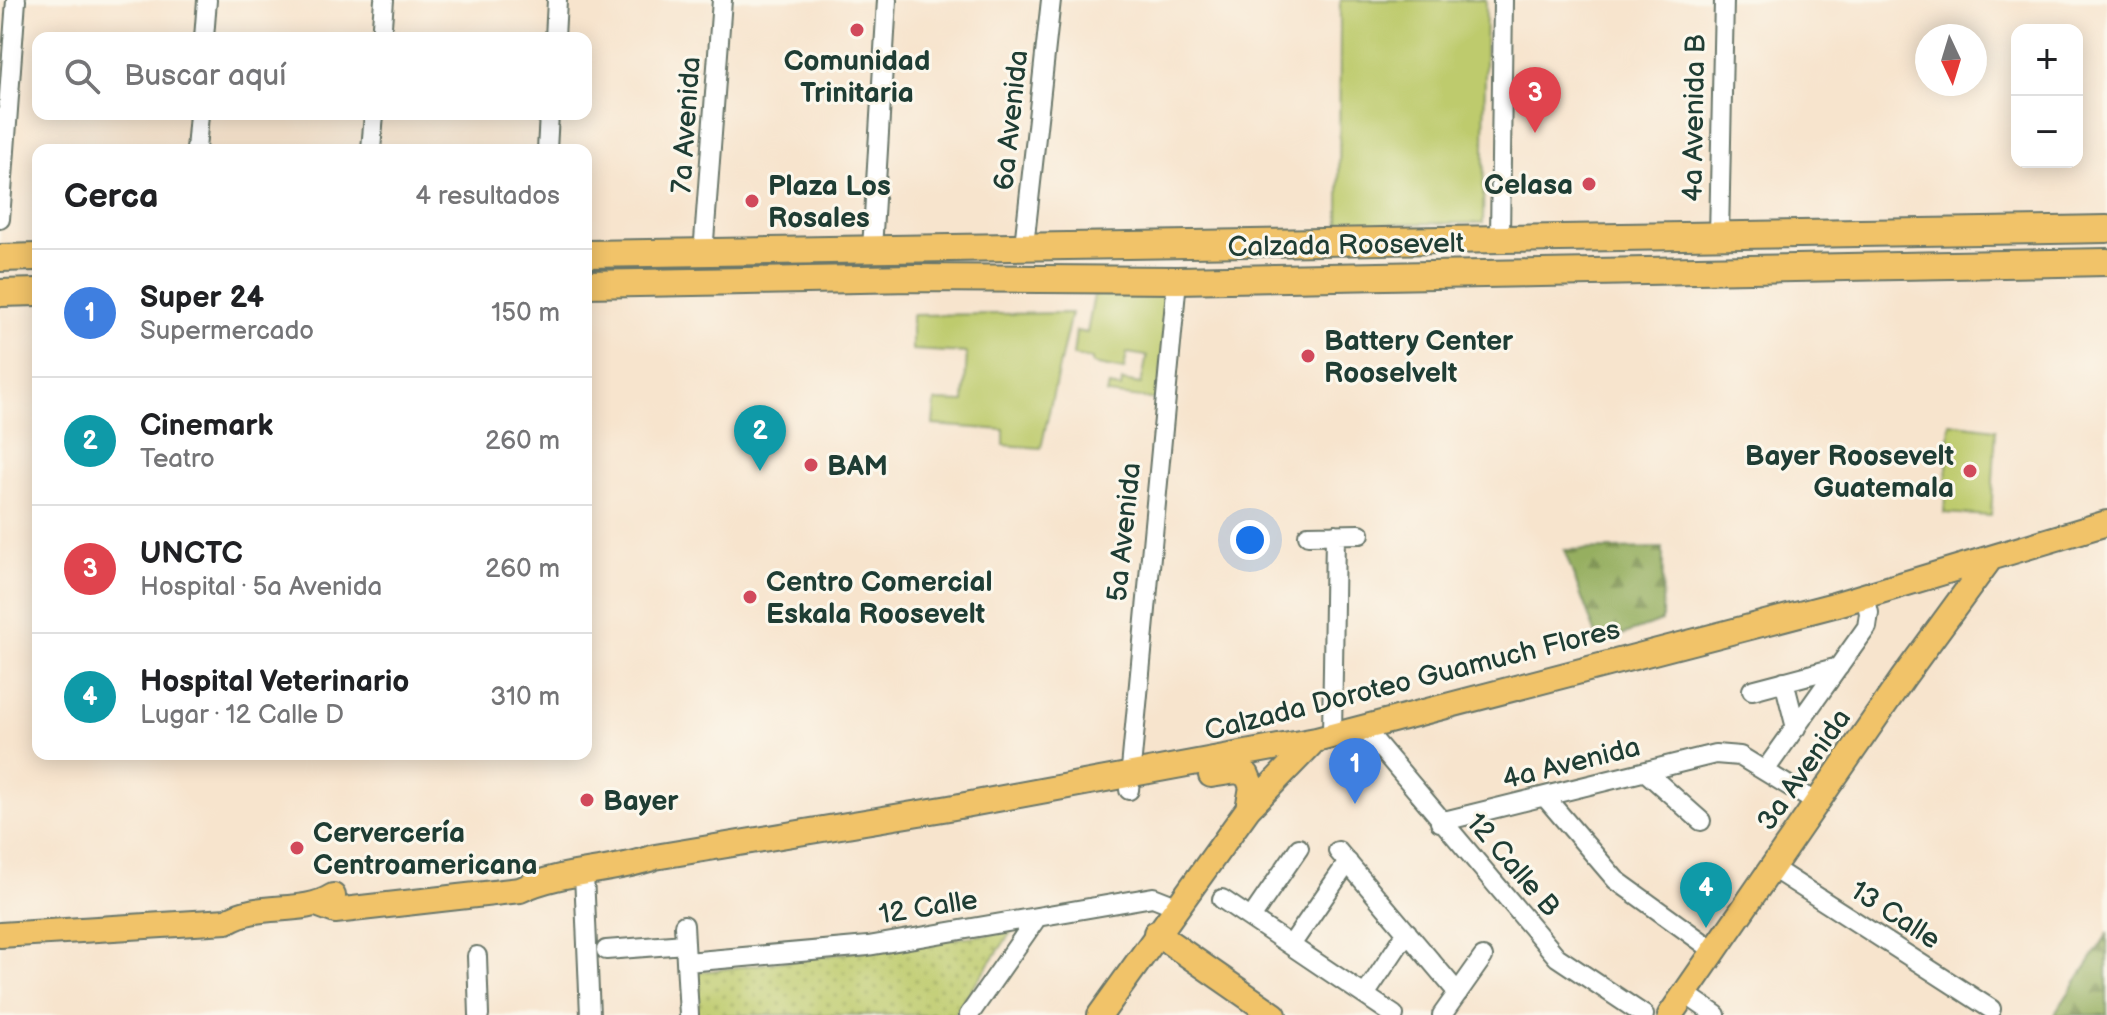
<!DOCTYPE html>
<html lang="es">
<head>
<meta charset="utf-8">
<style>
  body { margin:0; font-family:"Balsamiq Sans",sans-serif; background:#f6f6f6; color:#202124 }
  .controls { position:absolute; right:24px; top:24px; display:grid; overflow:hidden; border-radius:16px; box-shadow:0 4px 20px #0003 }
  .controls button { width:72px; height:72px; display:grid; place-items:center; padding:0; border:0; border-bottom:2px solid #e0e0e0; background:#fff; color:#202124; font:40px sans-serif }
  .compass { position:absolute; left:1915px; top:24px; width:72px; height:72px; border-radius:50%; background:#fff; box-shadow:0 4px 20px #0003; rotate:176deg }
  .you { position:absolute; left:1250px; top:540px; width:28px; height:28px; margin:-20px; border:6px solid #fff; border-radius:50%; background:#1a73e8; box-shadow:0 0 0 12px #1a73e833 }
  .badge { display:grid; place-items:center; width:52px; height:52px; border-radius:50%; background:#d93025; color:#fff; font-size:26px; font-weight:700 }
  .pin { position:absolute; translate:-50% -66px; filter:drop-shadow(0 2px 4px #0008) }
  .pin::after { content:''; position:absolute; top:42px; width:28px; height:24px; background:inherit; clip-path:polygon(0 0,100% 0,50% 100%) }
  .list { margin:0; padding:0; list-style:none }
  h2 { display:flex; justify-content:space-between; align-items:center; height:104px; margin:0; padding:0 32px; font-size:34px }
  h2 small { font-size:26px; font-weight:400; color:#757577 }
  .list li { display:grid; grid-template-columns:52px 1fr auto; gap:24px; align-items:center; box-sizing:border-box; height:128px; padding:0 32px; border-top:2px solid #e0e0e0 }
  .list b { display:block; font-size:30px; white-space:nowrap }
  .list p { margin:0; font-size:26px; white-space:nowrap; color:#757577 }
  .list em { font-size:26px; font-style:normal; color:#757577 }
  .icon { flex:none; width:44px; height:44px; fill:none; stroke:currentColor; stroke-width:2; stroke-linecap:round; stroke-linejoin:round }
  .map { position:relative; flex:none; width:2107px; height:1015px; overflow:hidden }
  .search { position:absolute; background:#fff; box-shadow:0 4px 20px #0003; left:32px; top:32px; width:560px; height:88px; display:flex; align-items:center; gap:20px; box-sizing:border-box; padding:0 28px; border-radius:16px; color:#757577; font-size:30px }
  .panel { position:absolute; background:#fff; box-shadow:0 4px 20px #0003; left:32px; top:144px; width:560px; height:616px; border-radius:16px }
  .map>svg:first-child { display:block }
  .green { fill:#becb6d; stroke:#6e8450; stroke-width:2 }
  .forest { fill:url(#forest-firs); stroke:#5a764a; stroke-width:2 }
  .park { fill:url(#park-dots); stroke:#6e8450; stroke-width:2 }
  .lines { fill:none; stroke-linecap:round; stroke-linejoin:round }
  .minor-casing { stroke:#6b776a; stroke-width:22 }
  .major-casing { stroke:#6b776a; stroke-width:28 }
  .highway-casing { stroke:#6b776a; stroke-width:30 }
  .minor { stroke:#fff; stroke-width:18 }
  .major { stroke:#f1c369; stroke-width:24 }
  .highway { stroke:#f1c369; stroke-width:26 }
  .poi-dot { fill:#d1495b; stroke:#fbf7ec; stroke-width:3 }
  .labels { text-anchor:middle; stroke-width:6; stroke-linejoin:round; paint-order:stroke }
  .poi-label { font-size:28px; font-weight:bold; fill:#1f3d34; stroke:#fbf7ec; text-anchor:start }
  .street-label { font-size:28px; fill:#1f3d34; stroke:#fbf7ec }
</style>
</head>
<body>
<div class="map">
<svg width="2107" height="1015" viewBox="0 0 2107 1015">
  <defs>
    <pattern id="forest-firs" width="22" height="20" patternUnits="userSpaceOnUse" patternTransform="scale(2)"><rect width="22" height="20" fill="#96af60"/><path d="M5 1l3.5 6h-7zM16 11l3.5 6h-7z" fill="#7a9050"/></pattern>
    <pattern id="park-dots" width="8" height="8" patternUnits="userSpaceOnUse" patternTransform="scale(2)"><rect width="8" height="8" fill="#becb6d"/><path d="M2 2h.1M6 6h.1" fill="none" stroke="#9aa65a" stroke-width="1.8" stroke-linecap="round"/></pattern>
  </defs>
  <rect width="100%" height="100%" fill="#fbf7ec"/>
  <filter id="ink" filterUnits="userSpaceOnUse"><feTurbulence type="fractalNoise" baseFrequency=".0125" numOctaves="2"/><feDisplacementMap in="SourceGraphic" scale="16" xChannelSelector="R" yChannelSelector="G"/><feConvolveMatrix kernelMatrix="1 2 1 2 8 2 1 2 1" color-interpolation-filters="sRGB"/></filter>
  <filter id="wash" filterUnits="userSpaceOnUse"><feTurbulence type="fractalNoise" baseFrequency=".006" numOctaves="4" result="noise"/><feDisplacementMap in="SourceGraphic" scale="32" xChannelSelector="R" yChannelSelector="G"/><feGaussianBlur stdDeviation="1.8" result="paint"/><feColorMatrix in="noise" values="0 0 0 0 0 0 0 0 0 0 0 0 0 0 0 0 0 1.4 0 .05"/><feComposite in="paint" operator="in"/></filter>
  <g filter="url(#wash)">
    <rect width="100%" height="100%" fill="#f7e4cd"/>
    <path class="green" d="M1340,0H1486L1483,223L1339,224Z
      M1095,290L1161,291L1167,297L1159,400L1107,394L1109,386L1121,388L1122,381L1141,384L1147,356L1127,353L1124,370L1092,364V359L1073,356L1076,331L1087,333Z
      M1071,313L1041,448L1004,445V430L933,425L935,401L964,402L967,353L912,350V315Z
      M1950,423L1996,429L1991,516L1944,513Z"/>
    <path class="forest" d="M1663,548L1662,621L1599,643L1564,550Z
      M2107,935V1015H2054Z"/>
    <path class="park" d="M1012,931L954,1015H696L693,973Z"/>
  </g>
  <g filter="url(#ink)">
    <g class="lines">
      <defs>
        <path id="minor" d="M204,38L207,0
          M381,38L384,0
          M555,38L557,0
          M196,150L199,114
          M371,150L374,114
          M547,150L549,114
          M0,219L16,0
          M1719,236L1724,0
          M1500,237L1503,0
          M1024,246L1051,0
          M872,249L887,0
          M703,254L722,0
          M1308,535L1360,534
          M1784,681L1796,728
          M1752,690L1839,667
          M1363,727L1557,957L1644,1015
          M1332,735L1335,534
          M1766,769L1867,627L1869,613L1865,595
          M1647,773L1701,821
          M1129,790L1177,280
          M1545,797L1616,880L1713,950
          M1440,822L1715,754L1740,756L1817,803
          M1338,851L1458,993
          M1771,867L1991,1009
          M584,874L590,1015
          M1222,899L1394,1015
          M1251,918L1299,848
          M684,925L689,1015
          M1291,945L1348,862
          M606,950L685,944
          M477,956L479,1015
          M687,962L868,946L1153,897L1176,906
          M1684,993L1716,1015
          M1365,995L1407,932
          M969,1015L1036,919
          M1442,1015L1483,957"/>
        <path id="major" d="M1211,775L1237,771L1247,775L1252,787L1248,809
          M319,905L335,911L520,890C563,870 611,873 655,857L949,808L1316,740L1834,605L2107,523
          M1156,933L1274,1015
          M0,935L227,921C259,901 301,916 333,896
          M1100,1015L1248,809L1314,741
          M1670,1015L1903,678L1990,559"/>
        <path id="highway" d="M586,254L2107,229
          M0,258L38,257
          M586,284L913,278L1177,280L2107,262
          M0,293L38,292"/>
      </defs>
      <use href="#minor" class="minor-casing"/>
      <use href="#major" class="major-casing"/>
      <use href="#highway" class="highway-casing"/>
      <use href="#minor" class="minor"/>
      <use href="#major" class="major"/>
      <use href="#highway" class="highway"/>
    </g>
  </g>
  <g class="poi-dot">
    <circle cx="857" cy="30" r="8"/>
    <circle cx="1589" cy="184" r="8"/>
    <circle cx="752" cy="201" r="8"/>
    <circle cx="1308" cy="356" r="8"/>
    <circle cx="811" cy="465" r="8"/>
    <circle cx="1970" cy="471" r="8"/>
    <circle cx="750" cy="597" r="8"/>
    <circle cx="587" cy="800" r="8"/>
    <circle cx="297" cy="848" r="8"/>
  </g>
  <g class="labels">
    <g class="poi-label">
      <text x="857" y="70" text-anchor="middle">Comunidad<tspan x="857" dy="32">Trinitaria</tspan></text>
      <text x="1573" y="194" text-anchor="end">Celasa</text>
      <text x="768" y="195">Plaza Los<tspan x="768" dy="32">Rosales</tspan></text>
      <text x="1324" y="350">Battery Center<tspan x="1324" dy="32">Rooselvelt</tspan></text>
      <text x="1954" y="465" text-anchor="end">Bayer Roosevelt<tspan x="1954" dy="32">Guatemala</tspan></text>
      <text x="827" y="475">BAM</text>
      <text x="766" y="591">Centro Comercial<tspan x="766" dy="32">Eskala Roosevelt</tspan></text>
      <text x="603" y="810">Bayer</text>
      <text x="313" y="842">Cervercería<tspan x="313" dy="32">Centroamericana</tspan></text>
    </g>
    <g class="street-label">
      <text transform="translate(1693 118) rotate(-89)" y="10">4a Avenida B</text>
      <text transform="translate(1010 120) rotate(-84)" y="10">6a Avenida</text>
      <text transform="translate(685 125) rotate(-86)" y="10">7a Avenida</text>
      <text transform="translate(1346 244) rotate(-1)" y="10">Calzada Roosevelt</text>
      <text transform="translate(1123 532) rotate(-84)" y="10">5a Avenida</text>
      <text transform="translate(1412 679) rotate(-14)" y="10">Calzada Doroteo Guamuch Flores</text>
      <text transform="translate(1571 762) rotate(-14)" y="10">4a Avenida</text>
      <text transform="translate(1803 769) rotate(-55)" y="10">3a Avenida</text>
      <text transform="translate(1514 864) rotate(49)" y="10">12 Calle B</text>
      <text transform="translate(928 906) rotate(-9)" y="10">12 Calle</text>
      <text transform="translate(1896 914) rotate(33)" y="10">13 Calle</text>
    </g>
  </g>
</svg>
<div class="controls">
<button>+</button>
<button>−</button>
</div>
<svg class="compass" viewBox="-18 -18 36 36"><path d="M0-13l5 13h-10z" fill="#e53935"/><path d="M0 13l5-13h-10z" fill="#757577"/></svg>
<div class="you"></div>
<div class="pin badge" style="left:1355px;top:804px;background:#3f7fe0">1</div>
<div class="pin badge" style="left:760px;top:471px;background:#0f9aa8">2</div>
<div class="pin badge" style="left:1535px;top:133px;background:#e0444e">3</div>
<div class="pin badge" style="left:1706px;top:928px;background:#0f9aa8">4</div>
<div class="search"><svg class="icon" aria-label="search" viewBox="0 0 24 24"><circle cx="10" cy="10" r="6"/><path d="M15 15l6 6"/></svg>Buscar aquí</div>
<section class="panel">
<h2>Cerca<small>4 resultados</small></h2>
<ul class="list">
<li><span class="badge" style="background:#3f7fe0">1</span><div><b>Super 24</b><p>Supermercado</p></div><em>150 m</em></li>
<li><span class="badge" style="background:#0f9aa8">2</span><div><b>Cinemark</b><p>Teatro</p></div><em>260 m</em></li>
<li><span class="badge" style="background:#e0444e">3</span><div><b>UNCTC</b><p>Hospital · 5a Avenida</p></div><em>260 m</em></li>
<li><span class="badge" style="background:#0f9aa8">4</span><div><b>Hospital Veterinario</b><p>Lugar · 12 Calle D</p></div><em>310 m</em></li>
</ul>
</section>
</div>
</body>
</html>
